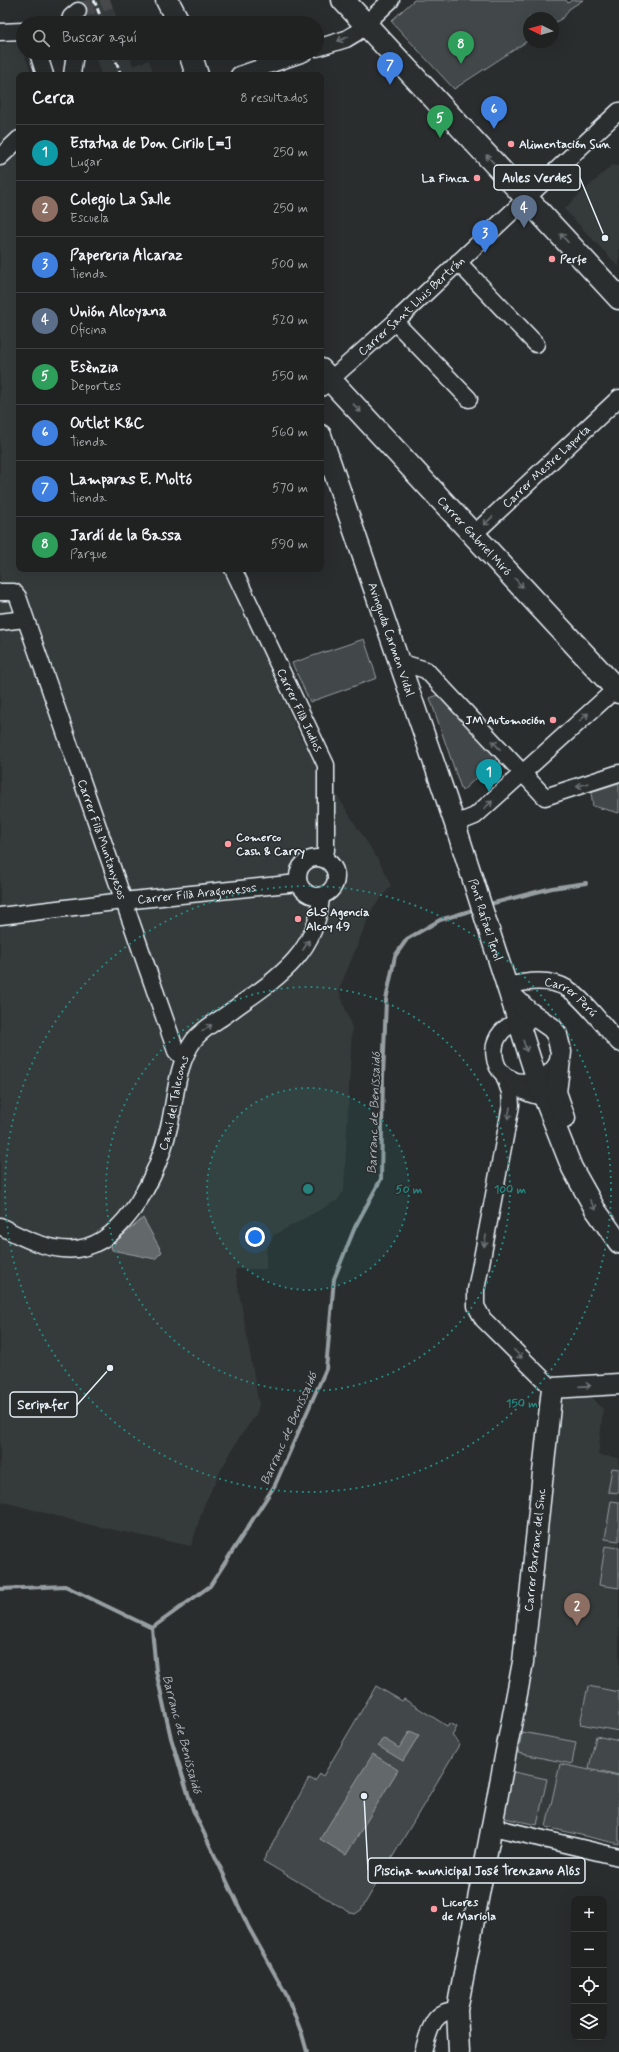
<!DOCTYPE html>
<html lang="es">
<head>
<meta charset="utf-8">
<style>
  body { margin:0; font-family:Mynerve,sans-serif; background:#282a2a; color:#f1f3f6 }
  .controls { position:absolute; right:12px; bottom:12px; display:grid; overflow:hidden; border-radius:8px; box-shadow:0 4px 16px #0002 }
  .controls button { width:36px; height:36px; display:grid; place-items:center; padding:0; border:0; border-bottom:1px solid #3d3f40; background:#202222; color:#f1f3f6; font:20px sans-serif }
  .compass { position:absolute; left:523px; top:12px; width:36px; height:36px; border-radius:50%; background:#202222; box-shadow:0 4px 16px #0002; rotate:275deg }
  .you { position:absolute; left:255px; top:1237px; width:14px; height:14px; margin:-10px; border:3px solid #fff; border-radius:50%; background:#1a73e8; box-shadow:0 0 0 6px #1a73e833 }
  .badge { display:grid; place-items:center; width:26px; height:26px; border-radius:50%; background:#db2777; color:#fff; font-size:13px; font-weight:700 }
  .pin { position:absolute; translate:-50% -33px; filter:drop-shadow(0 1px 2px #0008) }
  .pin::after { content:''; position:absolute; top:21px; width:14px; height:12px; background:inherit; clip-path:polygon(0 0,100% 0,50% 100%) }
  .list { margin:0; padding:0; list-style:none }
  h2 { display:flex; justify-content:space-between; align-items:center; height:52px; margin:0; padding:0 16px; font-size:17px }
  h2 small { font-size:13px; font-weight:400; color:#a2a4a5 }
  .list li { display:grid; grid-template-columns:26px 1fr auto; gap:12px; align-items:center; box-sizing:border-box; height:56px; padding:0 16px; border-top:1px solid #3d3f40 }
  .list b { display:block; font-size:15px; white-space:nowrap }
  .list p { margin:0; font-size:13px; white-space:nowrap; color:#a2a4a5 }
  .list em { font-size:13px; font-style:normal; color:#a2a4a5 }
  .icon { flex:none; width:22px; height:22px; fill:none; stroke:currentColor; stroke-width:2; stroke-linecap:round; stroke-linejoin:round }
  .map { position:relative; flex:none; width:619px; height:2052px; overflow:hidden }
  .search { position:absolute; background:#202222; box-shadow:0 4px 16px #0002; left:16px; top:16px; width:308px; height:44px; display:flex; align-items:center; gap:10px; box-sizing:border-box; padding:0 14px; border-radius:22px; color:#a2a4a5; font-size:15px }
  .panel { position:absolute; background:#202222; box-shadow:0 4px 16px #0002; left:16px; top:72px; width:308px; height:500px; border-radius:8px }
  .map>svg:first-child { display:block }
  .built { fill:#363a3b }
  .green { fill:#424648; stroke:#959ca0 }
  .water { fill:#63686b; stroke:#989fa3 }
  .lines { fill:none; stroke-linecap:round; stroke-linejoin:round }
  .stream { stroke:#989fa3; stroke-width:4 }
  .minor-tunnel { stroke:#464a4c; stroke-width:16; stroke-dasharray:16 8; stroke-linecap:butt }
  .minor-casing { stroke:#e8f1f8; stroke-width:19 }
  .tertiary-casing { stroke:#e8f1f8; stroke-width:23 }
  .primary-casing { stroke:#e8f1f8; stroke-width:25 }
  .minor { stroke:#2a2d2e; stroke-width:16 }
  .tertiary { stroke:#2a2d2e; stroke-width:20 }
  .primary { stroke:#2a2d2e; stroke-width:22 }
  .rail { stroke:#e8f1f8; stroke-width:3; stroke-dasharray:6 3; stroke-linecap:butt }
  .oneway { stroke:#6c7275 }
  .ring { fill:none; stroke:#25827c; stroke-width:2; stroke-dasharray:2 4 }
  .poi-dot { fill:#ff9aa2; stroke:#2a2d2e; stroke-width:1.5 }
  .labels { text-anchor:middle; stroke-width:3; stroke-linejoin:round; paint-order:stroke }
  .poi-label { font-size:12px; font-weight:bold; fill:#e8f1f8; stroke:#2a2d2e; text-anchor:start }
  .street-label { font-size:12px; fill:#e8f1f8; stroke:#2a2d2e }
  .water-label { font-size:13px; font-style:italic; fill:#acb3b9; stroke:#2a2d2e }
  .centre { fill:#25827c; stroke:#2a2d2e; stroke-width:2 }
  .ring-label { font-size:12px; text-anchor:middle; font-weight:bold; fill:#25827c; stroke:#2a2d2e; stroke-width:3; stroke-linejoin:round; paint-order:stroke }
  .leader { fill:none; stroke:#e8f1f8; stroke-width:1.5 }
  .callout-dot { fill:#e8f1f8; stroke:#2a2d2e; stroke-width:1.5 }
  .callout { fill:#2a2d2e; stroke:#e8f1f8; stroke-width:1.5 }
  .callout-label { font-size:13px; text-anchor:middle; font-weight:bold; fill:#e8f1f8 }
</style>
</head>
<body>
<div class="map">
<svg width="619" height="2052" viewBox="0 0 619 2052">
  <rect width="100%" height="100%" fill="#2a2d2e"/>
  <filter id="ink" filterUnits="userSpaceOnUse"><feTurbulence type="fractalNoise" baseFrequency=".025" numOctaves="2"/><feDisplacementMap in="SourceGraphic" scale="8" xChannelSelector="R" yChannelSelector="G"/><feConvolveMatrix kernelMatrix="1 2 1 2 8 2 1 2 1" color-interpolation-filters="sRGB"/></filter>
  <g filter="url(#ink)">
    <path class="built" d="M76,0H111L118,23H84Z
      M20,42L32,75H19V569H226L300,737L382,866L391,886L372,909L339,990L352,1028L344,1190L338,1200L274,1235L266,1251V1269H235L259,1405L256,1415L239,1438L222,1468L204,1505L191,1546L91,1525L0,1501V44Z
      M94,53H129L133,66L149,60L154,75H101Z
      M612,165L619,166V267L564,209Z
      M590,1395L603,1409L598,1455L619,1458V1844L500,1817L544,1543L561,1403L567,1397Z"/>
    <path class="green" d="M414,0H566L568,3L572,0H583L569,9L564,17L553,24V18H529V40L454,89L391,21Z
      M364,639L377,678L310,702L292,663Z
      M438,695L498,758L462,791L430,698Z
      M619,783V813L593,806L591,792Z
      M612,1468L619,1469V1493L608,1492Z
      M611,1501L619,1502V1541L605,1539Z
      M605,1546L619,1548V1588L599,1585Z
      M376,1686L402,1701L404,1699L447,1726L450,1723L457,1727L452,1736L458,1741L459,1745L361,1910L355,1914L351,1913L263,1861L309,1778L315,1781L320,1774L323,1776Z
      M588,1686L619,1692V1731L580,1724Z
      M522,1732L576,1742L572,1764L518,1753Z
      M596,1736L619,1741V1775L589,1768Z
      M560,1764L619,1776V1844L546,1827Z
      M509,1771L547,1779L537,1825L500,1817Z"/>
    <path class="water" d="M143,1218L162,1252L155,1259L112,1250L111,1246Z
      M410,1731L419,1735L403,1761L378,1746L383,1738L399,1748Z
      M373,1754L398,1770L346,1855L320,1839Z"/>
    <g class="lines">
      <path class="stream" d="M486,905L552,888L586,883
        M0,1589L65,1586L152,1628
        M152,1628L210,1586L275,1485L326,1369L334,1279L355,1227L381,1179L383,1077L386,1000L395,956L407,939L440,920L476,909
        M152,1628L156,1671L171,1738L193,1810L249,1928L287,1996L302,2034L307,2052"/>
      <path class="minor-tunnel" d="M78,11L110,0"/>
      <defs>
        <g id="minor">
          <path d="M69,23L71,17L78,11"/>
          <path d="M0,32L23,31"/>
          <path d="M317,48L346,39L356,33L391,0"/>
          <path d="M38,53L45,75"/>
          <path d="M72,75L75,53"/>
          <path d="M239,75L304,53"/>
          <path d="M0,157L19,139"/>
          <path d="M458,262L536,344"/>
          <path d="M395,322L469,399"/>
          <path id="s1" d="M321,388L395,322L619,111"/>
          <path id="s2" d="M474,534L619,398"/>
          <path id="s3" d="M233,569L326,765V850L324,859"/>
          <path id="s4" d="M0,592H14L18,597L176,1051L183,1058"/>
          <path d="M0,622L25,619"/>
          <path d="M399,662L426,670L545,797L619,773"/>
          <path d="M455,824L475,816L619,686"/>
          <circle cx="317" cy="877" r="19"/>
          <path id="s5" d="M0,916L123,901L298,883"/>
          <path id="s6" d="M508,986C526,981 551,978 568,989C583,998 606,1029 619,1043"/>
          <path d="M529,1021C479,1021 486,1090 531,1081C545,1079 552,1072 559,1060"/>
          <path d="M504,1075L510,1092L511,1105L476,1290V1306L483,1319L552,1388"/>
          <path d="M512,1079C518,1091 530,1095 543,1097"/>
          <path id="s7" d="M0,1226C22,1238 51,1252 77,1249C128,1242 159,1170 169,1127C176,1098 176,1065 194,1040C202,1029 216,1022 227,1014C272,981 316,958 321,897"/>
          <path d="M493,1827L619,1857"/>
          <path d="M423,2052C429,2032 432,2010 457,2010"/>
        </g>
        <g id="tertiary">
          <path id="s8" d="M321,435L455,824L537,1080L572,1168L595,1209L619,1243"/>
          <path d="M511,995L529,1012L552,1028L557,1035L561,1052L556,1092L565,1118"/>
          <path id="s9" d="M459,2052L457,2010L523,1662L552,1388L619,1384"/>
        </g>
        <g id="primary">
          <path d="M167,0L179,23"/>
          <path d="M343,0L619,298"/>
          <path d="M190,53L197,75"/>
          <path id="s10" d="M321,370L619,692"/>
        </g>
      </defs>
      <use href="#minor" class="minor-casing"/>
      <use href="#tertiary" class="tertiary-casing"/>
      <use href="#primary" class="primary-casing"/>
      <use href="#minor" class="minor"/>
      <use href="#tertiary" class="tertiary"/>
      <use href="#primary" class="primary"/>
      <path class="rail" d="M94,0L103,23
        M113,53L121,75"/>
    </g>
    <defs><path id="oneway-shaft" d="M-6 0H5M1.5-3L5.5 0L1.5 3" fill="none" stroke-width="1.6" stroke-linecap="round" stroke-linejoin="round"/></defs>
    <g class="oneway">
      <use href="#oneway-shaft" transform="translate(343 39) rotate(158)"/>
      <use href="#oneway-shaft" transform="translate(490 159) rotate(-133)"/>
      <use href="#oneway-shaft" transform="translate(564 238) rotate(-133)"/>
      <use href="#oneway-shaft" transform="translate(357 408) rotate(47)"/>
      <use href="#oneway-shaft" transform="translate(488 521) rotate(137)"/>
      <use href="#oneway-shaft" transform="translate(519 583) rotate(48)"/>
      <use href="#oneway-shaft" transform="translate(584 717) rotate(-42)"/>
      <use href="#oneway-shaft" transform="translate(496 745) rotate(-133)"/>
      <use href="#oneway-shaft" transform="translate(582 785) rotate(162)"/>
      <use href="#oneway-shaft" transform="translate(488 805) rotate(-42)"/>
      <use href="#oneway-shaft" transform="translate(306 945) rotate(-58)"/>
      <use href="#oneway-shaft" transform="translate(207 1028) rotate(-36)"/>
      <use href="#oneway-shaft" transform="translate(525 1046) rotate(72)"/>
      <use href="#oneway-shaft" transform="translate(509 1113) rotate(101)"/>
      <use href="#oneway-shaft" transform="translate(593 1205) rotate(58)"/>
      <use href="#oneway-shaft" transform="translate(485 1241) rotate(101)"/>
      <use href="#oneway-shaft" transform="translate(518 1354) rotate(45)"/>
      <use href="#oneway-shaft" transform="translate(585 1386) rotate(-4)"/>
    </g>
  </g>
  <circle cx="308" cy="1189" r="101" fill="#25827c" fill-opacity=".12"/>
  <g class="ring">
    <circle cx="308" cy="1189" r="101"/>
    <circle cx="308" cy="1189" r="202"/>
    <circle cx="308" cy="1189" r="303"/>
  </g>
  <g class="poi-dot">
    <circle cx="511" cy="144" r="4"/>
    <circle cx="477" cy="178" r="4"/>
    <circle cx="552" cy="259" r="4"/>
    <circle cx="553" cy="720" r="4"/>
    <circle cx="228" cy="844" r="4"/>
    <circle cx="298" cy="919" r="4"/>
    <circle cx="434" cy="1909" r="4"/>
  </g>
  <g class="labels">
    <g class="poi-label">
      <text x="519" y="148">Alimentación Sun</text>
      <text x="469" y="182" text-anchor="end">La Finca</text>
      <text x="560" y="263">Perfe</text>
      <text x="545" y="724" text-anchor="end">JM Automoción</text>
      <text x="236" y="841">Comerco<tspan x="236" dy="14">Cash &amp; Carry</tspan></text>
      <text x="306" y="916">GLS Agencia<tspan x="306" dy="14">Alcoy 49</tspan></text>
      <text x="442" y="1906">Licores<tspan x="442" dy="14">de Mariola</tspan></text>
    </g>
    <g class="street-label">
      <text dy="4" stroke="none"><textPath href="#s1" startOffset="122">Carrer Sant Lluis Bertrán</textPath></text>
      <text dy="4" stroke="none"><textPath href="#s2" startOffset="99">Carrer Mestre Laporta</textPath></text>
      <text dy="4" stroke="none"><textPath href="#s10" startOffset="226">Carrer Gabriel Miró</textPath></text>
      <text dy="4" stroke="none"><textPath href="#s8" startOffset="216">Avinguda Carmen Vidal</textPath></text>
      <text dy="4" stroke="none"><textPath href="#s3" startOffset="156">Carrer Filà Judios</textPath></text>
      <text dy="4" stroke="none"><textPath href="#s4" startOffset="277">Carrer Filà Muntanyesos</textPath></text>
      <text dy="4" stroke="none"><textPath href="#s5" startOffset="198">Carrer Filà Aragonesos</textPath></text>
      <text dy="4" stroke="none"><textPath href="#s8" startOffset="512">Pont Rafael Terol</textPath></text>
      <text dy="4" stroke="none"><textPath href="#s6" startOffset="68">Carrer Perú</textPath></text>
      <text dy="4" stroke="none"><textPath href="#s7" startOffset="267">Camí del Talecons</textPath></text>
      <text dy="4" stroke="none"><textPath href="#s9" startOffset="509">Carrer Barranc del Sinc</textPath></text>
    </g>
    <g class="water-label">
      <text transform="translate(373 1113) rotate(-88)" y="5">Barranc de Benissaidó</text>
      <text transform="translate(288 1428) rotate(-66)" y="5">Barranc de Benissaidó</text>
      <text transform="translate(183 1734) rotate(75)" y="5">Barranc de Benissaidó</text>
    </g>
  </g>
  <circle cx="308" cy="1189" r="6" class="centre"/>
  <g class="ring-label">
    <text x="409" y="1193">50 m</text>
    <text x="510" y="1193">100 m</text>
    <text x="522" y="1407">150 m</text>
  </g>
  <path class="leader" d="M605 238L580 178M110 1368L77 1405M364 1796L368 1870"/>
  <g class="callout-dot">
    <circle cx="605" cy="238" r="4"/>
    <circle cx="110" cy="1368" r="4"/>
    <circle cx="364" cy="1796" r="4"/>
  </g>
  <g class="callout">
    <rect x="494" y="165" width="86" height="25" rx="4"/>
    <rect x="10" y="1392" width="67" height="25" rx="4"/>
    <rect x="368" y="1858" width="217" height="25" rx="4"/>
  </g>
  <g class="callout-label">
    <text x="537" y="182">Aules Verdes</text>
    <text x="43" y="1409">Seripafer</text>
    <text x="477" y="1875">Piscina municipal José Trenzano Alós</text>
  </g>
</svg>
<div class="controls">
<button>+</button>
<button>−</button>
<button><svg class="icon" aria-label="locate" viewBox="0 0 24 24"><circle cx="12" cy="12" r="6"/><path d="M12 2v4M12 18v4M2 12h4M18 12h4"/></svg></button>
<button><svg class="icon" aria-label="layers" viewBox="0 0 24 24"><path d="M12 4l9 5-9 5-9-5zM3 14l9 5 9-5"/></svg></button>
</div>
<svg class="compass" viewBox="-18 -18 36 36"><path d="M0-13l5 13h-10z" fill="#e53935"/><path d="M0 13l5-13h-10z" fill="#a2a4a5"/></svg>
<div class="you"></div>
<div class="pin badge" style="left:489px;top:792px;background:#0f9aa8">1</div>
<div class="pin badge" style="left:577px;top:1626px;background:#8d6e63">2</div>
<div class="pin badge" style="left:485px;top:253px;background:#3f7fe0">3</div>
<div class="pin badge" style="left:524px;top:228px;background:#5c6f8a">4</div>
<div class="pin badge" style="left:440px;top:138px;background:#2e9e5b">5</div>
<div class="pin badge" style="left:494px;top:129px;background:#3f7fe0">6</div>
<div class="pin badge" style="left:390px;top:85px;background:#3f7fe0">7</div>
<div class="pin badge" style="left:461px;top:64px;background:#2e9e5b">8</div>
<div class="search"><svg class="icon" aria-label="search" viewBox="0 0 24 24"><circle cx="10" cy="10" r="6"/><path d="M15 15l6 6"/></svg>Buscar aquí</div>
<section class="panel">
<h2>Cerca<small>8 resultados</small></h2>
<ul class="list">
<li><span class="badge" style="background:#0f9aa8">1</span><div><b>Estatua de Don Cirilo [=]</b><p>Lugar</p></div><em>250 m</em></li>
<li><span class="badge" style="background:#8d6e63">2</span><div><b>Colegio La Salle</b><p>Escuela</p></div><em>250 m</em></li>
<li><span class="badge" style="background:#3f7fe0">3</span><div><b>Papereria Alcaraz</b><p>Tienda</p></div><em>500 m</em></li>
<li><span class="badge" style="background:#5c6f8a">4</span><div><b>Unión Alcoyana</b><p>Oficina</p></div><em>520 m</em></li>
<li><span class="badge" style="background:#2e9e5b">5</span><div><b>Esènzia</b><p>Deportes</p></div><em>550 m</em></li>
<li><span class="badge" style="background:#3f7fe0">6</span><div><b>Outlet K&amp;C</b><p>Tienda</p></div><em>560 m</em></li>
<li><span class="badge" style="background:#3f7fe0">7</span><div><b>Lamparas E. Moltó</b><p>Tienda</p></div><em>570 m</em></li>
<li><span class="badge" style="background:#2e9e5b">8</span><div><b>Jardí de la Bassa</b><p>Parque</p></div><em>590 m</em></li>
</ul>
</section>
</div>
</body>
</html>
